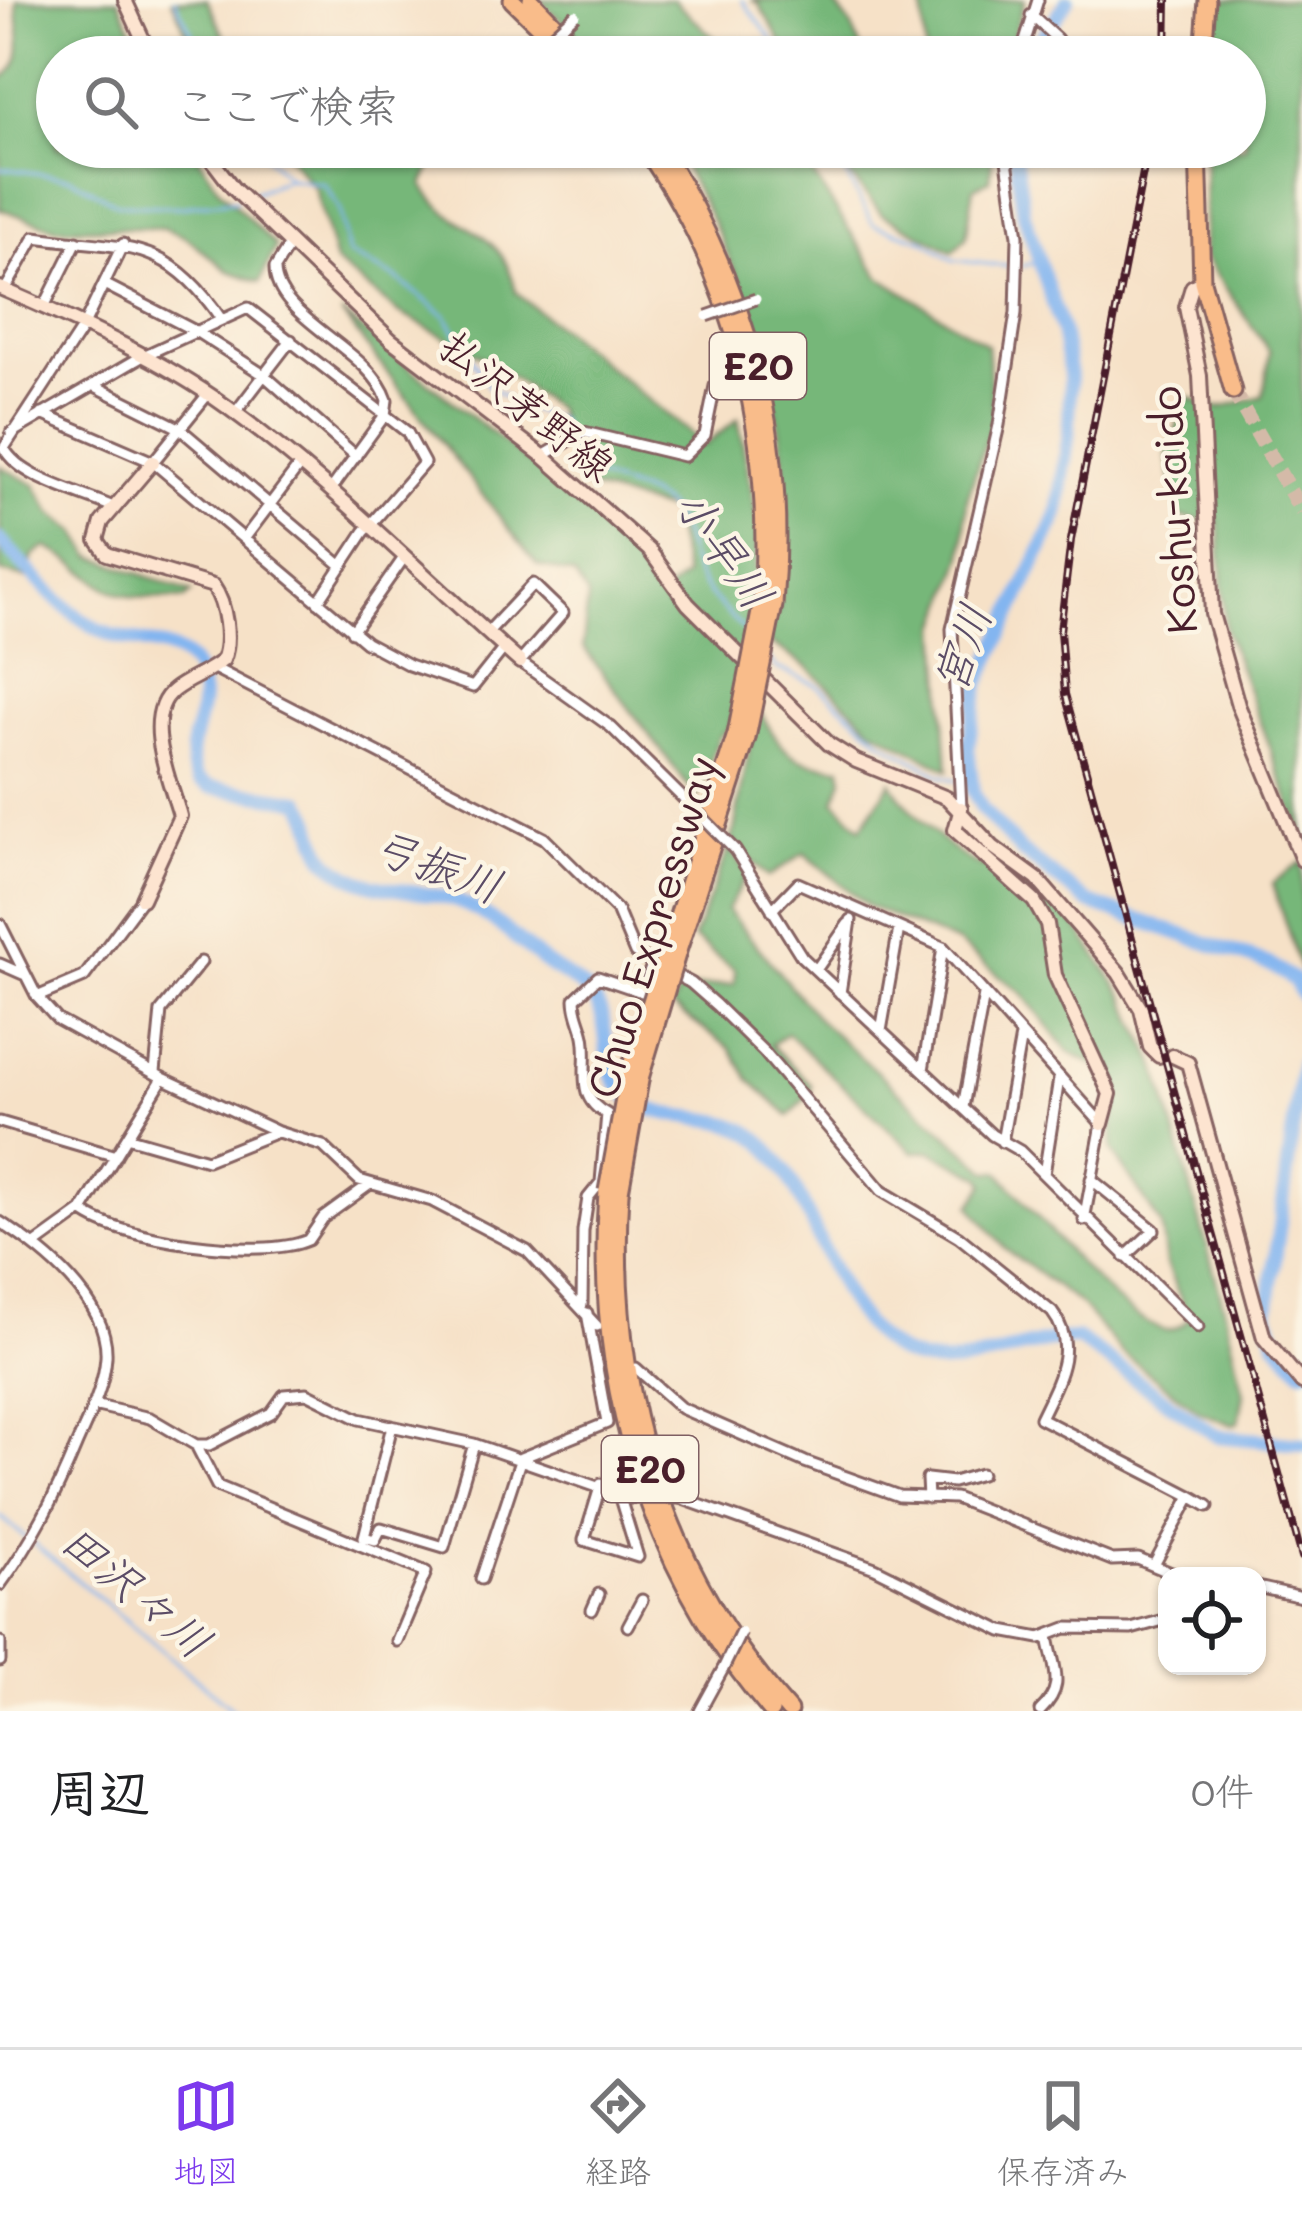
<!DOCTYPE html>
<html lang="ja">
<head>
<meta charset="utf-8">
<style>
  body { margin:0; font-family:Mali,"Klee One",sans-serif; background:#f6f6f6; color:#202124 }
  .controls { position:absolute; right:36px; bottom:36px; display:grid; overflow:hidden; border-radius:24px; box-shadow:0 3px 9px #0004 }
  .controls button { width:108px; height:108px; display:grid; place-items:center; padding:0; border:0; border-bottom:3px solid #e0e0e0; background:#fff; color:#202124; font:60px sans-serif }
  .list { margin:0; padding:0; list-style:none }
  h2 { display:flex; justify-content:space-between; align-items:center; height:156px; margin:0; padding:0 48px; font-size:51px }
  h2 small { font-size:39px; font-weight:400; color:#757577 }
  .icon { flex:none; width:66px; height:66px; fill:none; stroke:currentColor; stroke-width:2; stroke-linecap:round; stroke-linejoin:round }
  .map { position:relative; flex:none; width:1302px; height:1711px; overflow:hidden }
  .search { position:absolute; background:#fff; box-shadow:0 3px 9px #0004; left:36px; right:36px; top:36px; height:132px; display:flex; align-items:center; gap:30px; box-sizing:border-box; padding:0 42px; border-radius:66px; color:#757577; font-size:45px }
  .sheet { height:336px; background:#fff }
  nav { display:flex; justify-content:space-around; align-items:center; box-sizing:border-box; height:168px; border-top:3px solid #e0e0e0; background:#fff; font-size:33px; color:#757577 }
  nav a { display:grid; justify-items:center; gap:6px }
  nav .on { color:#7c3aed }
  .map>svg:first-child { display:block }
  .forest { fill:#76b779; stroke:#606b52; stroke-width:3 }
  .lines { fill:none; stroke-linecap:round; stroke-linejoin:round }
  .stream { stroke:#83b5f0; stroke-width:3 }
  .river { stroke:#83b5f0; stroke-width:14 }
  .highway-tunnel { stroke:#d4baa8; stroke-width:15; stroke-dasharray:15 8; stroke-linecap:butt }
  .street-casing { stroke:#866362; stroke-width:15 }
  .secondary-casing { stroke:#866362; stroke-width:18 }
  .highway-casing { stroke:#866362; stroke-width:21 }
  .street { stroke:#fff; stroke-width:9 }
  .secondary { stroke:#fde4d0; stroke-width:12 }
  .highway { stroke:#f9bc8a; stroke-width:15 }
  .rail-casing { stroke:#4a1f2b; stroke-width:8 }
  .rail { stroke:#fcf5e5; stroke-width:3; stroke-dasharray:9; stroke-linecap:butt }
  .street-bridge-casing { stroke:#866362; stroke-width:15; stroke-linecap:butt }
  .highway-bridge-casing { stroke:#866362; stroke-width:21; stroke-linecap:butt }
  .street-bridge { stroke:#fff; stroke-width:9 }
  .highway-bridge { stroke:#f9bc8a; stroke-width:15 }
  .labels { text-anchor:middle; stroke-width:9; stroke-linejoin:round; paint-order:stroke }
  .shield { fill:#fcf5e5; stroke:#7f5f63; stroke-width:3 }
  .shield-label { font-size:39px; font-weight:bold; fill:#4a1f2b }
  .street-label { font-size:42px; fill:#4a1f2b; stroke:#fcf5e5 }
  .water-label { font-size:45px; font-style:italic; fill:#5b4c66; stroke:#fcf5e5 }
</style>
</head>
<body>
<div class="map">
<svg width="1302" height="1711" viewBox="0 0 1302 1711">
  <rect width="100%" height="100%" fill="#fcf5e5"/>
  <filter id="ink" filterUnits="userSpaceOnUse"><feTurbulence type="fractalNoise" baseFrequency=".00833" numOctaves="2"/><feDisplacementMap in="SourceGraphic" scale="24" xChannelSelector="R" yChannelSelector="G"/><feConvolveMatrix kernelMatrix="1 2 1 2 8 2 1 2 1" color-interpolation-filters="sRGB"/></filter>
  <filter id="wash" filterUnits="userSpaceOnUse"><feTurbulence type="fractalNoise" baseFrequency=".004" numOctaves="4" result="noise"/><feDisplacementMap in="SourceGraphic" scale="48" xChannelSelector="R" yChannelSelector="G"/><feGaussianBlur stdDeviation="2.7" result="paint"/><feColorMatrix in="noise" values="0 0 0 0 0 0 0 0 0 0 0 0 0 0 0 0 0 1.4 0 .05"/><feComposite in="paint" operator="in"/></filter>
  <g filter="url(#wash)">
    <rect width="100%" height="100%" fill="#f6e1c7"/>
    <path class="forest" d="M17,0H118L145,57H57V147H192L219,189L276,246L260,282L228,271L186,237L164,228H56L0,209V80C32,61 15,30 17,0Z
      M172,0H207L225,38L246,57H204L191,43Z
      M539,0H673L735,57H600Z
      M751,0H832L852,27L864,57H790L758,3Z
      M1025,0L1007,57H926L922,0Z
      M1214,0H1302V835L1225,629L1219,521L1180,517L1167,456L1187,397L1219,408L1263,396L1270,352L1204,257L1205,147H1245V57H1208Z
      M281,147H344L371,156L390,147L423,150L433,164L423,185C451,234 504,224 516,293L705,445L738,419L758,525L754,605L778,612C808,452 755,282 671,147H795L880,277L987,345L993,418L967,499L963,556L939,627L948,770L873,729L807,667L750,630L731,726L719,737L697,798L583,647L588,596L574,575L537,565L341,313L629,542L662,596L685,576L671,511L585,487L556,409L488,360L398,312L335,262L315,189Z
      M827,147H993L990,180L974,187L966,238L953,252L882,214Z
      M0,466L35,485L52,513L77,532L92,556L192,593L185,599C158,597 126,602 102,585C83,571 69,558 47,547L33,555L27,578L0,572Z
      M757,707C783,751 787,763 841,767L843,779L835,801L861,828L891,782C903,804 956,860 982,866C989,868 1003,864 1010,863L1069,915L1124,996L1157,1068L1224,1307L1244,1394L1239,1422L1233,1425L1200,1412L1121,1352L1080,1304L1004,1248L971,1206L985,1184L982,1177L930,1151L913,1152L787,1033L771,1045L811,1084V1092L789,1116L750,1080L730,1048L672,1007L679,989L734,984L735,970L693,938L729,848L748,873L727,910L818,1019L989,1172L998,1171C1034,1210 1115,1317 1164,1330C1174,1332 1181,1325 1189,1319L1166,1264L1161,1225L1112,1150L1116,1091L1108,1072L1069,1052L1023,994L958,943L869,907L804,853L768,877L732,841Z
      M1302,862V974L1272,883Z"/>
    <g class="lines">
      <path class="stream" d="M175,0L204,57
        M742,0L785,57
        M256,147L289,179L324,184L339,208L348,254L396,278L446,316L489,387L519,406L559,420L566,438
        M819,147L843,170L873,224L924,241L953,260L1013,267
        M0,168L71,178L117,204L177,207L237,200
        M253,193L287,179
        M1022,266L1039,262
        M568,447C579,486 634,481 662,503C688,524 684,553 699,579C712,601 733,618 750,636
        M768,658L777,668L817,685L883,742L941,776L971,784
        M0,1516L26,1538
        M34,1544L235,1711"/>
      <path class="river" d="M1028,57L1068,0
        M1014,147L1024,214L1062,331L1070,375L1069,431L1058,514L980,682L968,746L973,791L983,810L1021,851L1089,903L1269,964L1294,980L1302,995
        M0,540C30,571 65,615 106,633C130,644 177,642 192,664C221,706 175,745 198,780L210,787L301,801C317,821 313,849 333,865C367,893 407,887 446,898C488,909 511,936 544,962C558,973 577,980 589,993C621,1027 587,1073 640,1104C675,1124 728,1110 761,1141C818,1194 828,1316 900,1353C959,1383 1021,1337 1078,1339L1217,1436L1302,1444
        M1302,1063L1268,1312L1275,1341L1302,1370"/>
    </g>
  </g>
  <g filter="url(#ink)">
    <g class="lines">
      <path class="highway-tunnel" d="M1233,391L1302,512"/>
      <defs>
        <path id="street" d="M1031,15L1057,39
          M1020,57L1038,0
          M290,244L275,268C274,318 370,348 387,400L385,415L330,491
          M106,285L197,332L264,375L356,456
          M5,290L35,237C123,250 165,235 221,319
          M44,307L77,241
          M93,385L179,428L342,566
          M235,413L291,340
          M42,414L153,462L366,642L409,665L473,687L504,648
          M11,433L143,356L248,308L407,432L424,463L364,532L318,602
          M543,456L584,432L684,456L705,435L715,386
          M153,462L208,394
          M113,507C82,493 20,479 4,448L83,327L123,244
          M244,539L299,466
          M352,632L403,559
          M487,633L533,584L563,613L520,662L611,727L696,811
          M214,668L544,838L617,910L635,953L691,983L716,1005L764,1052L882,1191L959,1237L1052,1312C1079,1347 1057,1382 1040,1418L1191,1496L1154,1565
          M961,808L952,629L999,425L1016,313L1018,236L1005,147
          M735,850L802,957L992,1135L1020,1151L1198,1327
          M772,910L798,883L943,947L1102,1124L1084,1220
          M0,924L37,997L58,1020L163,1078L278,1132L323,1146L359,1180L432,1201L527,1251L597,1326
          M0,964L25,975
          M816,970L848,924
          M840,993L851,920
          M37,997L84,977L142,899
          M881,1031L899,928
          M923,1070L943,947
          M155,1072L161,1011L201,962
          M963,1107L984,995
          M0,1122L116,1156
          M130,1138L207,1160L277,1132
          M1002,1142L1021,1036
          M1044,1174L1059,1079
          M1091,1179L1154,1230L1125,1257
          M82,1211C120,1241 263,1260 308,1240L323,1218L370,1184
          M0,1222C42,1249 109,1300 106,1357C104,1388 88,1418 76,1446C55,1497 33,1540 0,1585
          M35,1245L82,1211L163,1078
          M582,1305L583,1231L588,1198L601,1182L607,1114C573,1097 590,1066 584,1036C581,1022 575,1013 575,999L598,977L642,992L652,965
          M636,1368L681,1408L805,1462L899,1496L955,1498L1112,1560L1138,1559L1178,1576
          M93,1405L150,1418L196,1445H209L271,1413L284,1395L307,1393L359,1419L474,1444L629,1498
          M392,1426L364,1537L375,1540L381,1528L444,1547L474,1444
          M196,1445L217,1486L426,1572L397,1641
          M601,1484L584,1540L638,1557L620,1498
          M1191,1496L1208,1506
          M680,1498L875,1568L1002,1631L1040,1638L1066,1628L1131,1629L1167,1619
          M928,1498L927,1479L953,1482L981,1474
          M481,1579L521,1458L607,1423L587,1313
          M1257,1587L1302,1597
          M592,1610L599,1594
          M628,1626L642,1600
          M0,1642V1661
          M700,1711L723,1669
          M1040,1711C1067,1685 1053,1669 1048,1636"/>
        <path id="secondary" d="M125,0L151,57
          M202,147L233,188L391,340L543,456L649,550L688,604L829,744L856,761L947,798L993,847L1037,879L1119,973L1141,1009L1150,1047L1159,1056
          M1202,281L1192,287L1186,307L1200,376L1212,614L1238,705L1302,860
          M0,288C72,319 148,353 213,397C324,474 419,573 520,662
          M961,808L955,830L1034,901L1047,924L1055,975L1110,1094L1102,1124
          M142,899L180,816C172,786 140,716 174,690C189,678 208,673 223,660C231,640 226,604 213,586L107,554L97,540L102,522L153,462
          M1173,1056L1188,1063L1264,1338L1302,1383"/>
        <path id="highway" d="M512,0L570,57
          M531,0L586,57
          M1203,57L1207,0
          M644,147C738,280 773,441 762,602
          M660,147C748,288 789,438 774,605
          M1198,147L1202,281L1233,391
          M668,947L736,734
          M678,951L747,738
          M607,1191C594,1380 645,1566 771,1711
          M620,1192C608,1384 660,1565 789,1711"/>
      </defs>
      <use href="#street" class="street-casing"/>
      <use href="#secondary" class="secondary-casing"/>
      <use href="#highway" class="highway-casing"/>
      <use href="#street" class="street"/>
      <use href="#secondary" class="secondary"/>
      <use href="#highway" class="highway"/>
      <defs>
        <path id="rail" d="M1166,57L1167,0
          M1148,147L1071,540L1060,631L1065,694L1302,1557"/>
      </defs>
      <use href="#rail" class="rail-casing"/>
      <use href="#rail" class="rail"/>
      <defs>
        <path id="street-bridge" d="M533,53L575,14
          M707,316L756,299
          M696,811L735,850
          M629,1498H680
          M723,1669L741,1632"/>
        <path id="highway-bridge" d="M736,734L762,602
          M747,738L774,605
          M607,1191L629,1072L668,947
          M620,1192L641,1075L678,951"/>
      </defs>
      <use href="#street-bridge" class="street-bridge-casing"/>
      <use href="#highway-bridge" class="highway-bridge-casing"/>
      <use href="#street-bridge" class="street-bridge"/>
      <use href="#highway-bridge" class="highway-bridge"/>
    </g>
  </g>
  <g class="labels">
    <g class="shield">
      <rect x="710" y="333" width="96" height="66" rx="9"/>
      <rect x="602" y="1436" width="96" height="66" rx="9"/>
    </g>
    <g class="shield-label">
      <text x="758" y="380">E20</text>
      <text x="650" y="1483">E20</text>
    </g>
    <g class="street-label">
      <text transform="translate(527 406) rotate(39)" y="15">払沢茅野線</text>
      <text transform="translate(1174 510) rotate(-94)" y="15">Koshu-kaido</text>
      <text transform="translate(653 927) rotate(-73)" y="15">Chuo Expressway</text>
    </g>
    <g class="water-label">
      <text transform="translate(724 549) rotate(55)" y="16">小早川</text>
      <text transform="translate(962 648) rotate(-70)" y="16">宮川</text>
      <text transform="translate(437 866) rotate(20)" y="16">弓振川</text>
      <text transform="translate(136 1591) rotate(40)" y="16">田沢々川</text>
    </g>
  </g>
</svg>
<div class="controls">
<button><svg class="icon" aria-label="locate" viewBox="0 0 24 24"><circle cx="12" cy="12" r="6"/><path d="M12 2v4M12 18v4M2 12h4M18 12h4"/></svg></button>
</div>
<div class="search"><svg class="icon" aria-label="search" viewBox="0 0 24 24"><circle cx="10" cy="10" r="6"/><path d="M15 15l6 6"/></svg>ここで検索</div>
</div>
<section class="sheet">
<h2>周辺<small>0件</small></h2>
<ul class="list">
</ul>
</section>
<nav>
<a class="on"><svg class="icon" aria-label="map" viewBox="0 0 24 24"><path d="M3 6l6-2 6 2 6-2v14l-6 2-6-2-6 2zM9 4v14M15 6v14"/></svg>地図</a>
<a><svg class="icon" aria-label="directions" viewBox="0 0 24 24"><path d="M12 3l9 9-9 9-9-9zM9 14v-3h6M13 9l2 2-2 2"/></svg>経路</a>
<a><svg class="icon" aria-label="saved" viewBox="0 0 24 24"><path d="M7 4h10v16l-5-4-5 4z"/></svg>保存済み</a>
</nav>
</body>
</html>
